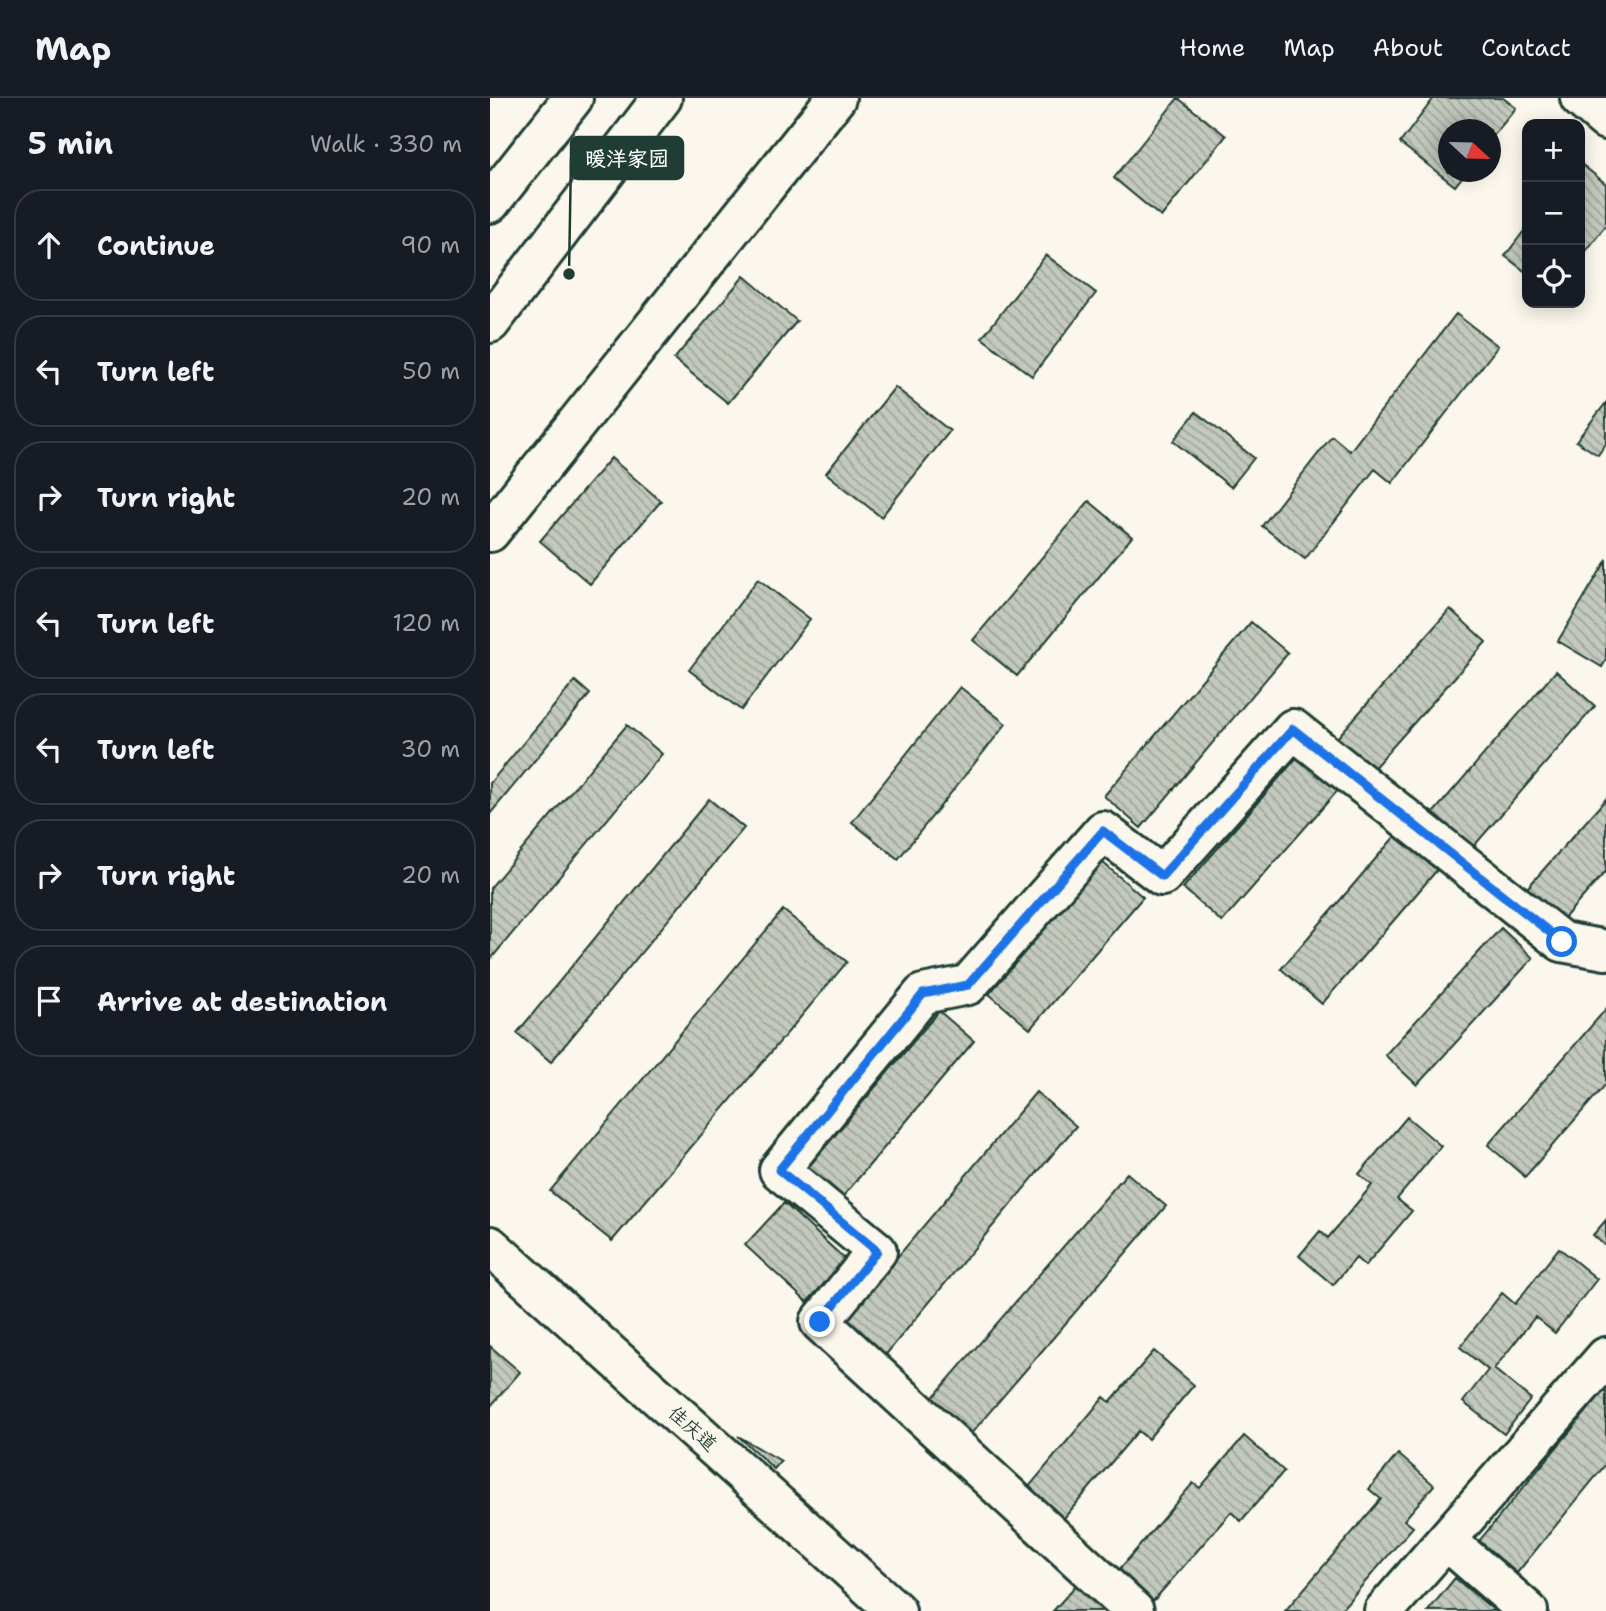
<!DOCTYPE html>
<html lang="en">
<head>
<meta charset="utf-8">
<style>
  body { margin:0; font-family:"Shantell Sans","LXGW WenKai TC",sans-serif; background:#242831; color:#f1f3f6 }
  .controls { position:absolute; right:21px; top:21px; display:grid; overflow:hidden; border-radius:14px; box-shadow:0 4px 18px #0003 }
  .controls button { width:63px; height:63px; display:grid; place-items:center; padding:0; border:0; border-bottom:2px solid #363941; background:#171b24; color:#f1f3f6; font:35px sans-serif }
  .compass { position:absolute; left:948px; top:21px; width:63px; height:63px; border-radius:50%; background:#171b24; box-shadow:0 4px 18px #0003; rotate:112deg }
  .stop { position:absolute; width:21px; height:21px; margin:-16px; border:5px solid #1a73e8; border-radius:50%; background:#fff }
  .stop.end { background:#1a73e8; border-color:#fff; box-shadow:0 2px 7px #0008 }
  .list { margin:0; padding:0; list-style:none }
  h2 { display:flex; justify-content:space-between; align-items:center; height:91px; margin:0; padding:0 28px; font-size:30px }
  h2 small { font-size:23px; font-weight:400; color:#9ea1a6 }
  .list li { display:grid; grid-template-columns:46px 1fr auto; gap:21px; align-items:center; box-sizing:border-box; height:112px; margin:0 14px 14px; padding:0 14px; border:2px solid #363941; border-radius:28px }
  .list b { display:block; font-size:26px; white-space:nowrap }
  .list em { font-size:23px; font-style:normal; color:#9ea1a6 }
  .icon { flex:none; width:38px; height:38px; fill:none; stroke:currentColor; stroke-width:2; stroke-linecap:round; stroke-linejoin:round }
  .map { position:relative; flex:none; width:1116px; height:1513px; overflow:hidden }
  header { display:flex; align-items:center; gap:42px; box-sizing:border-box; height:98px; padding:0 35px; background:#171b24; border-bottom:2px solid #363941 }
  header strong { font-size:33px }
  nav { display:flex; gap:38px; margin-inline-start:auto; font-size:24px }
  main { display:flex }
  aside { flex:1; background:#171b24 }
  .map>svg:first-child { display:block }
  .building { fill:url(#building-back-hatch); stroke:#1f3d34; stroke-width:2 }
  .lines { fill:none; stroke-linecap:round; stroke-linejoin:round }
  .minor-casing { stroke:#1f3d34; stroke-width:44 }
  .major-casing { stroke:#1f3d34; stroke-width:44 }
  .minor { stroke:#fbf7ec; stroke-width:38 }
  .major { stroke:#fbf7ec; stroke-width:38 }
  .route { stroke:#1a73e8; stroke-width:9 }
  .labels { text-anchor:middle; stroke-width:7; stroke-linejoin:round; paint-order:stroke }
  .street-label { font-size:19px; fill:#1f3d34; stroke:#fbf7ec }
  .leader { fill:none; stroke:#1f3d34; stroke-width:2.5 }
  .callout-dot { fill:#1f3d34; stroke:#fbf7ec; stroke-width:2.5 }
  .callout { fill:#1f3d34; stroke:#1f3d34; stroke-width:2.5 }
  .callout-label { font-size:21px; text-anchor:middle; font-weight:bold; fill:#fff }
</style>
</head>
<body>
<header>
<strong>Map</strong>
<nav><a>Home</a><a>Map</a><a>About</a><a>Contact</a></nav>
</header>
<main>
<aside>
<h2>5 min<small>Walk · 330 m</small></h2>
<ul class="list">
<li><svg class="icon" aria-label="ahead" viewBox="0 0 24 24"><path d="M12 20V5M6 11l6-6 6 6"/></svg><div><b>Continue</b></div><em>90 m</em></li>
<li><svg class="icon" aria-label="left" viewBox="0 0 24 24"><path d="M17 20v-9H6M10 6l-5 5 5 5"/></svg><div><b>Turn left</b></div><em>50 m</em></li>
<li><svg class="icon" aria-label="right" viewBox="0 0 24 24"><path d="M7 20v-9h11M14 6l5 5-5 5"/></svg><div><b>Turn right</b></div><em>20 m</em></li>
<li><svg class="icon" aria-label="left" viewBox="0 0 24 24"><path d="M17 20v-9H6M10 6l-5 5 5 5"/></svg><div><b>Turn left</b></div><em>120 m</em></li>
<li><svg class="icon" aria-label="left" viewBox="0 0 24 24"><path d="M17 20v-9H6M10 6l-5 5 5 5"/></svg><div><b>Turn left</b></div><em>30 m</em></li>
<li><svg class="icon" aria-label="right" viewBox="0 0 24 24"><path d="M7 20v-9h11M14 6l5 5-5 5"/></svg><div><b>Turn right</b></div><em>20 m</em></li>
<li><svg class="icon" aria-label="arrive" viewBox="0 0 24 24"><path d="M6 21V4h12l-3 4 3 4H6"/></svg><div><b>Arrive at destination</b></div></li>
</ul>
</aside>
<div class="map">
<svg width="1116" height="1513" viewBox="0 0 1116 1513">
  <defs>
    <pattern id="building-back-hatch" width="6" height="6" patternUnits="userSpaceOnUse" patternTransform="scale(1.75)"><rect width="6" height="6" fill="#c4c9be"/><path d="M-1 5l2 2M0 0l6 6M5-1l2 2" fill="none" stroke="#9fa49b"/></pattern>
  </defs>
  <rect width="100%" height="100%" fill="#fbf7ec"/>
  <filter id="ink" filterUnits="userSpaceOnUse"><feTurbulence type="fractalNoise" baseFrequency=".0143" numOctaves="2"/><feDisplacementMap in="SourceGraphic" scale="14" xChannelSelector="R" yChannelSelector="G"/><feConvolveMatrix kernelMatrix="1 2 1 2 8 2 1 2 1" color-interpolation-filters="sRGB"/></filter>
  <g filter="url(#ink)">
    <path class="building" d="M688,0L736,38L671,119L624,80Z
      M944,0H1013L1026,10L1000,42V32H958V74H976L965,88L910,45Z
      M1090,65L1116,86V127L1090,161Z
      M1037,129V175L1015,158Z
      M556,157L606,195L542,278L492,240Z
      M254,178L307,223L238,305L184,261Z
      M966,216L1008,248L902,385L885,371L815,461L772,428L842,338L860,353Z
      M405,289L460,333L391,419L336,375Z
      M1116,305V346L1108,357L1086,343Z
      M706,314L764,360L741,389L683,343Z
      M121,360L171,403L100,486L50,443Z
      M599,403L642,439L527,578L483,542Z
      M1116,463V562L1112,569L1068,543Z
      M268,481L320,521L251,612L199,572Z
      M960,511L996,544L882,672L847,640Z
      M761,524L798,555L651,730L614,698Z
      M1066,573L1105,608L977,756L938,721Z
      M85,583L100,596L0,716V685Z
      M470,589L516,626L408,761L362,724Z
      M137,627L172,656L0,862V790Z
      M810,656L849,691L732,824L693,790Z
      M219,701L254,730L61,964L27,935Z
      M1116,701V773L1067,828L1031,797Z
      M906,737L947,772L832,906L791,871Z
      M612,764L653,799L540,931L499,896Z
      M293,812L357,864L122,1143L60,1093Z
      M1011,830L1043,860L927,987L895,957Z
      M1116,911V986L1035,1079L998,1047Z
      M449,913L484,943L350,1102L315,1073Z
      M546,994L586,1028L388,1266L347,1231Z
      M917,1019L951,1048L907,1101L922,1113L875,1168L866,1160L843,1187L809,1158L830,1133L838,1140L882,1087L869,1076Z
      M637,1075L676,1108L474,1344L432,1312Z
      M294,1105L356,1162L317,1204L255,1147Z
      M1116,1122V1149L1103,1137Z
      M1069,1150L1107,1181L1065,1235L1045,1219L1004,1271L1041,1301L1014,1336L973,1304L998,1272L970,1249L1012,1195L1025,1206Z
      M0,1248L30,1274L0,1309Z
      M664,1253L704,1287L658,1341L648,1333L568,1427L532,1397L614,1299L620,1304Z
      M1116,1290V1366L1027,1475L989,1443Z
      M248,1338L291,1363L284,1371Z
      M754,1338L794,1373L751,1423L741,1414L658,1509L623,1479L703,1385L710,1390Z
      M908,1356L944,1387L914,1422L923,1429L850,1513H795L891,1401L879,1391Z
      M965,1480L1005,1513H938Z
      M588,1485L619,1513H563Z"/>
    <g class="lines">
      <defs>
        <path id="minor" d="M1090,0L1116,22
          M0,434L346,0
          M0,1148L406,1513
          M956,1442L1038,1513
          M644,1513L330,1224L387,1153L289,1072L433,896L478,887L613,733L672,778L803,631L1072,844L1116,852
          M894,1513L1116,1259"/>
        <path id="major" d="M0,105L83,0
          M0,225L172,0"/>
      </defs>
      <use href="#minor" class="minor-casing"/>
      <use href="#major" class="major-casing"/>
      <use href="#minor" class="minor"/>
      <use href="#major" class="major"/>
    </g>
  </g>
  <g class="lines" filter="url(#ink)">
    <path class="route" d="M330,1224L387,1153L289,1072L433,896L478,887L613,733L672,778L803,631L1072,844"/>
  </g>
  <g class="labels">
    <g class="street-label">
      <text transform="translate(203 1330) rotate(42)" y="7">佳庆道</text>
    </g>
  </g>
  <path class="leader" d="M79 176L81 60"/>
  <circle class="callout-dot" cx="79" cy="176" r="7"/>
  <rect class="callout" x="81" y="39" width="112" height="42" rx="7"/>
  <g class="callout-label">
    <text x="137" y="68">暖洋家园</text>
  </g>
</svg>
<div class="controls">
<button>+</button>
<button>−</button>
<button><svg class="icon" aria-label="locate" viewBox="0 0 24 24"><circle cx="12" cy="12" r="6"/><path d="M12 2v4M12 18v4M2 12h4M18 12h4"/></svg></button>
</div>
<svg class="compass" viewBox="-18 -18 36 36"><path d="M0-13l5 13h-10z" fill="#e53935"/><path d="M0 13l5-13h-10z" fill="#9ea1a6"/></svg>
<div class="stop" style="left:1072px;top:844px"></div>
<div class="stop end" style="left:330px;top:1224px"></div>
</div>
</main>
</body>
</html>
